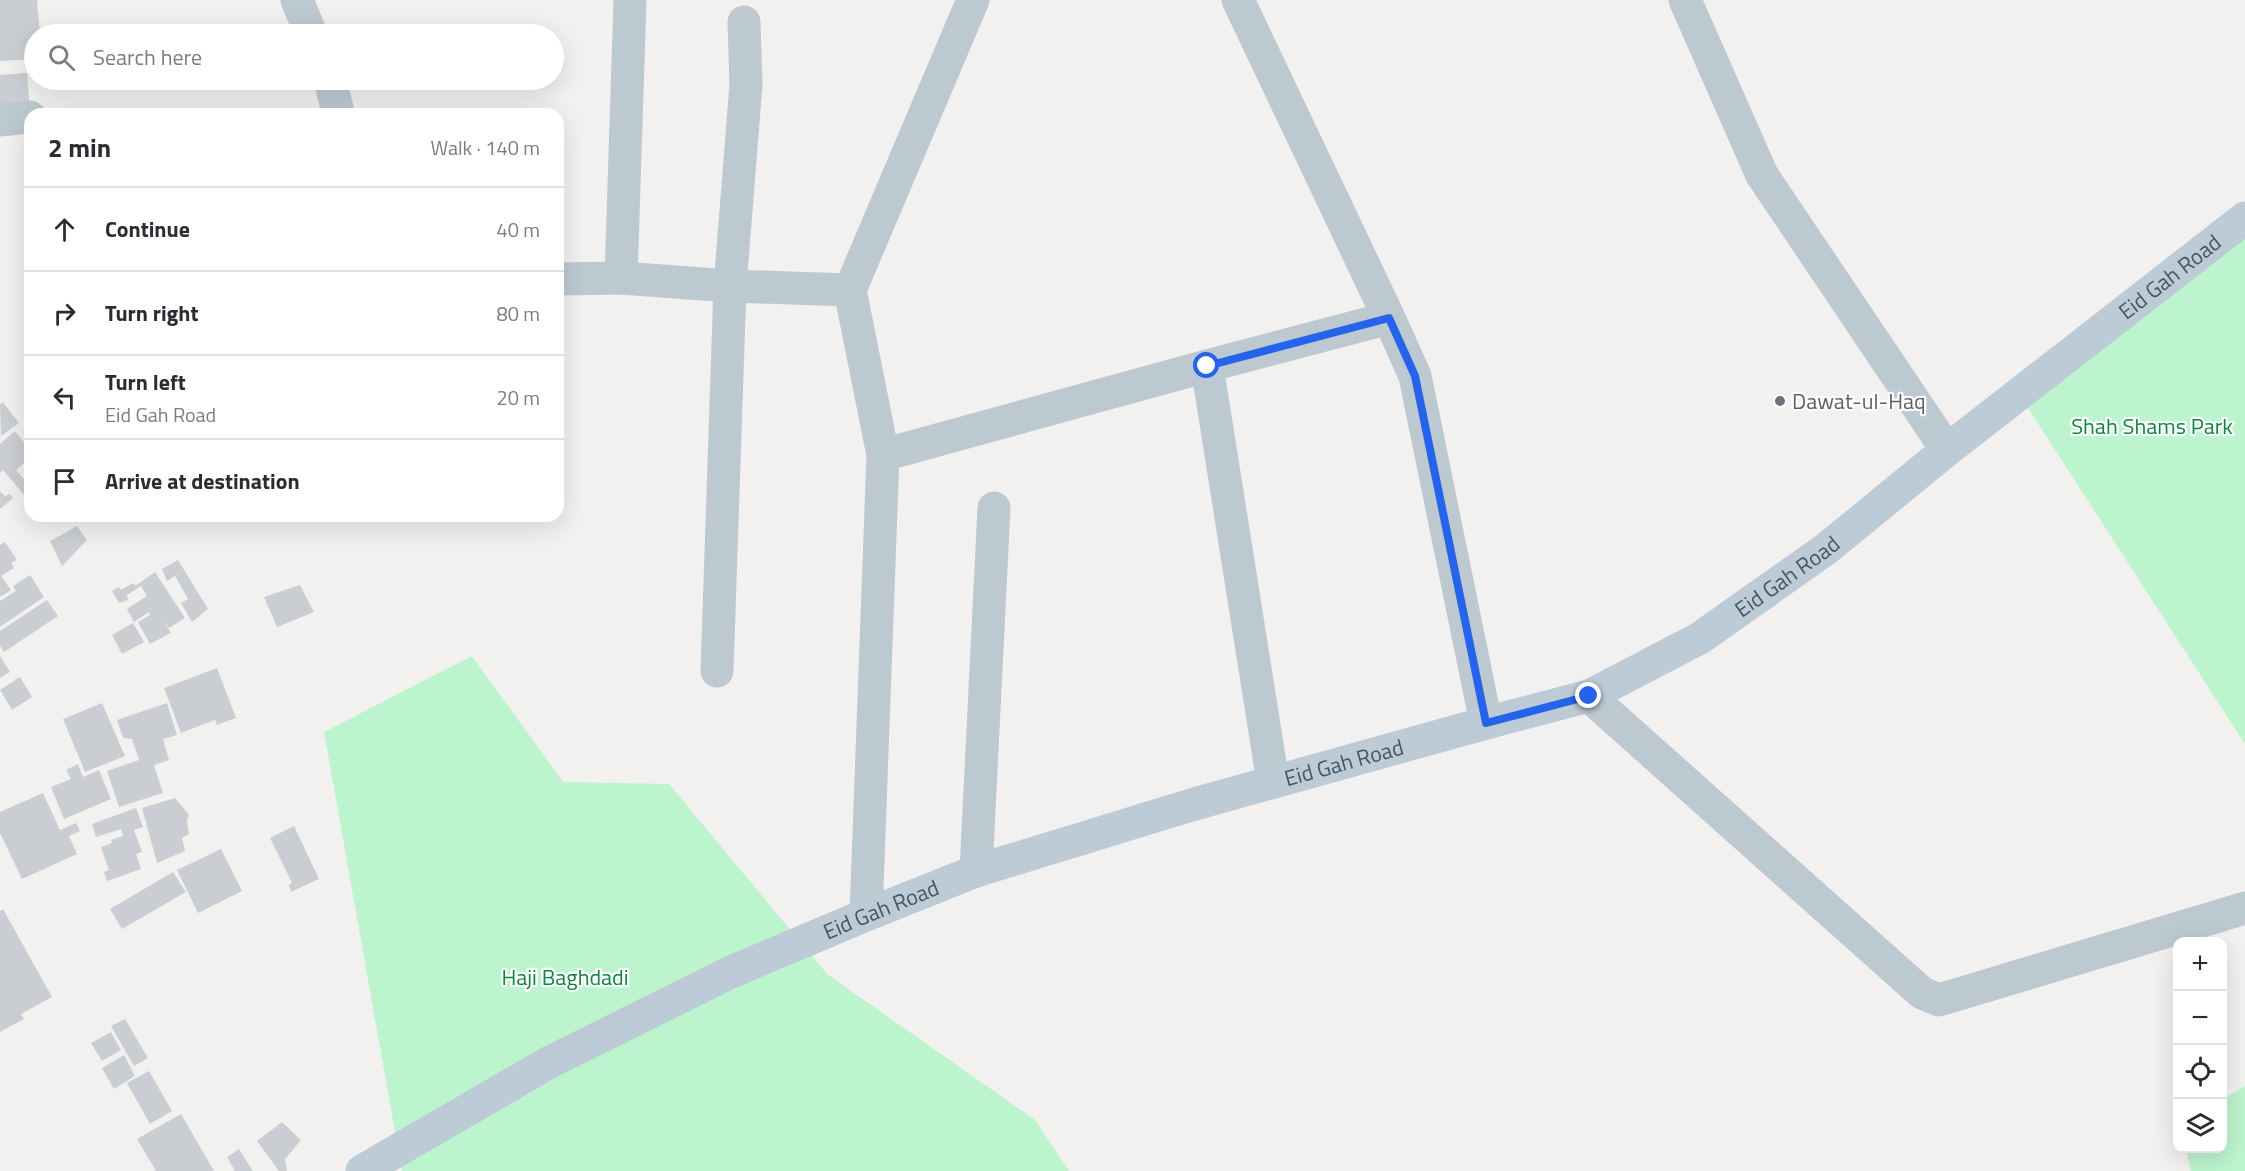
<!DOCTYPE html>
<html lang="en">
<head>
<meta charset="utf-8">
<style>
  body { margin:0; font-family:"Titillium Web",sans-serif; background:#f7f7f7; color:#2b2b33 }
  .controls { position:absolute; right:18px; bottom:18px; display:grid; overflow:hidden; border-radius:12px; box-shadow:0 6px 24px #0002 }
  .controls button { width:54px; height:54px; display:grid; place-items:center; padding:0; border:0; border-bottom:2px solid #e1e1e2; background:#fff; color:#2b2b33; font:30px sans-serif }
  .stop { position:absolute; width:18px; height:18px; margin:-14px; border:4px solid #2563eb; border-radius:50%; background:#fff }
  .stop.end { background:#2563eb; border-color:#fff; box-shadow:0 2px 6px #0008 }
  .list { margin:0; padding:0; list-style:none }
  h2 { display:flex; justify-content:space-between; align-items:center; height:78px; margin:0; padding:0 24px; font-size:26px }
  h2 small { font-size:20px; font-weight:400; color:#7c7c81 }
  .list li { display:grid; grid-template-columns:39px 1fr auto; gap:18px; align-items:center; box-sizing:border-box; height:84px; padding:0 24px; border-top:2px solid #e1e1e2 }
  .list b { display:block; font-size:22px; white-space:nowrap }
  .list p { margin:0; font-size:20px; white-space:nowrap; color:#7c7c81 }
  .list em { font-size:20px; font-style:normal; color:#7c7c81 }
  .icon { flex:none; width:33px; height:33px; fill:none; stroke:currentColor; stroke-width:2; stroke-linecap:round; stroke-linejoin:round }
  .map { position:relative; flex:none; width:2245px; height:1171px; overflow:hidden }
  .search { position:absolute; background:#fff; box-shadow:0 6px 24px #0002; left:24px; top:24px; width:540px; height:66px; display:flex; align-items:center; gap:15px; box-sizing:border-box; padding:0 21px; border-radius:33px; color:#7c7c81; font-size:22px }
  .panel { position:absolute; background:#fff; box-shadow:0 6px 24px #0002; left:24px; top:108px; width:540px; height:414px; border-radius:18px }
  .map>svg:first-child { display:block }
  .green { fill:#bbf4cd }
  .building { fill:#caced3 }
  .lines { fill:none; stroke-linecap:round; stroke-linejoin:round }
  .minor { stroke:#bdc9d1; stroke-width:33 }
  .secondary { stroke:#bccbd6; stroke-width:33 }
  .route { stroke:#2563eb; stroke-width:8 }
  .worship-dot { fill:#6b7280; stroke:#fff; stroke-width:2 }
  .labels { text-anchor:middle; stroke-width:4.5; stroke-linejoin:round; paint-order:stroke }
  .street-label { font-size:22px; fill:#465660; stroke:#fff }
  .worship-label { font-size:22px; fill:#5b616d; stroke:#fff; text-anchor:start }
  .park-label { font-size:22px; fill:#0d8540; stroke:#fff }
</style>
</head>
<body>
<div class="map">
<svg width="2245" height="1171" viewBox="0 0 2245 1171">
  <rect width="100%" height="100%" fill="#f3f0f0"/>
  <path class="green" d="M2245,228V744L2028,408Z
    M472,656L563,782L669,784L827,974L1035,1120L1069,1171H402L324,732Z
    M2245,1086V1171H2191L2186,1149L2222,1148L2223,1099Z"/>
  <path class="building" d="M0,0H37L40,34H34V59L0,61Z
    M27,73L30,112L0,114V75Z
    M3,402L19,423L1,436L0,404Z
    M15,431L30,449V458L16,470L30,486V502L3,470L0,473V444Z
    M0,491L5,496L10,494L13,498L0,509Z
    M77,526L87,540L62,566L50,541Z
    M5,542L17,560L11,563L14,568L1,576L11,590L0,597V545Z
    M178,560L208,609L192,622L181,603L188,599L175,576L167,581L162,569Z
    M155,572L185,618L169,628L163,619L171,633L150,644L138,622L150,615L149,612L134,622L127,609L147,596L141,586L127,595L128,600L119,603L112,591L119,587L121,590L133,583L135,586Z
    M30,575L44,597L0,627V601L16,591L13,586Z
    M300,585L314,612L277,627L264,597Z
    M47,600L58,616L4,652L0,646V631Z
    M133,623L144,642L122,654L112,635Z
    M0,656L10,672L0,678Z
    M217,668L236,718L217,725L215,720L181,733L164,688Z
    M20,677L32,697L12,710L0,690Z
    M102,703L125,756L85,772L63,719Z
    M167,703L177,735L163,739L169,760L154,765L163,793L119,807L107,771L139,760L132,739L123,738L117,720Z
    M78,764L83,777L99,770L111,799L64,819L51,787L71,779L66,770Z
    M43,793L60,830L76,823L80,831L69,836L77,854L22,879L0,833V812Z
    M175,798L189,815L187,821L189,834L182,838L185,851L157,863L142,808Z
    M136,808L143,827L134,830L142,852L136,854L141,869L107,881L104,872L109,870L101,847L112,843L111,840L123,836L121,829L96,837L92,824Z
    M294,826L319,879L291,892L289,885L292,883L270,838Z
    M221,849L242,891L198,913L177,870Z
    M173,872L186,892L122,929L110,909Z
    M3,909L52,997L21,1014L24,1019L0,1032V911Z
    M125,1019L148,1058L134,1066L111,1026Z
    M111,1032L121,1050L102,1061L91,1043Z
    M124,1055L135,1076L114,1089L102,1068Z
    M149,1071L172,1111L150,1124L127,1083Z
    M181,1114L214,1171H156L137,1139Z
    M282,1122L301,1140L285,1159L287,1171H279L257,1141Z
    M239,1149L253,1171H235L227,1157Z"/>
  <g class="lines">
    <path class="minor" d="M297,0L311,34
      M1238,0L1389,318L1207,366L1273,782
      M1685,0L1762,175L1947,450
      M330,80L338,112L336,114
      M0,120L30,117
      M621,278L630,0
      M558,279L621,278L730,286L850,290L973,0
      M850,290L883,455L866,915
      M1389,318L1415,376L1486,723
      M883,455L1207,366
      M717,671L730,286L746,85L744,22
      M1589,696L1922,993L1939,1000L2245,908
      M976,871L994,508"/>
    <path class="secondary" id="s1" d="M362,1171L548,1063L731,972L866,915L976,871L1191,805L1486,723L1589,696L1700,638L1826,549L1947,450L2245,218"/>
  </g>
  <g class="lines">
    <path class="route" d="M1207,366L1389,318L1415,376L1486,723L1589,696"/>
  </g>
  <circle class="worship-dot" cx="1780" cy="401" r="6"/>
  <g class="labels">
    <g class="street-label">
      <text dy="8" stroke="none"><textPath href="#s1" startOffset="2040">Eid Gah Road</textPath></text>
      <text dy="8" stroke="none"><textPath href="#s1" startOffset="1554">Eid Gah Road</textPath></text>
      <text dy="8" stroke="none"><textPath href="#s1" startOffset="1068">Eid Gah Road</textPath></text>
      <text dy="8" stroke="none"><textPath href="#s1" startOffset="582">Eid Gah Road</textPath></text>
    </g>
    <g class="worship-label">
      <text x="1792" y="409">Dawat-ul-Haq</text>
    </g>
    <g class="park-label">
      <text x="2152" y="434">Shah Shams Park</text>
      <text x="565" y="985">Haji Baghdadi</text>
    </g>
  </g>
</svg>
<div class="controls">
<button>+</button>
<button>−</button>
<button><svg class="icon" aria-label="locate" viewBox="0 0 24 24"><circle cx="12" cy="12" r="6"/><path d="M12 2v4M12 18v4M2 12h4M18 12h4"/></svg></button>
<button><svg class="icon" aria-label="layers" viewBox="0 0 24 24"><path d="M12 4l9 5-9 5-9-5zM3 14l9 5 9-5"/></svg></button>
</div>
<div class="stop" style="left:1207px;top:366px"></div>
<div class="stop end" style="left:1589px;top:696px"></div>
<div class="search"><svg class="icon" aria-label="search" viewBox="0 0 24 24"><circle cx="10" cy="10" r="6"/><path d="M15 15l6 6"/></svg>Search here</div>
<section class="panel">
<h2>2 min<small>Walk · 140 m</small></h2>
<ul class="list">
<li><svg class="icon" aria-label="ahead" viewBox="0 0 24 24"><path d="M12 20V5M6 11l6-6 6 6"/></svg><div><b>Continue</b></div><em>40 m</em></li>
<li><svg class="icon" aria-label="right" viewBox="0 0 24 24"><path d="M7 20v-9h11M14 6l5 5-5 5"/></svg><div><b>Turn right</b></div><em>80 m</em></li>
<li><svg class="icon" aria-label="left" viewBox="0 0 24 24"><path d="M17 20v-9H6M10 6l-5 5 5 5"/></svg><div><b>Turn left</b><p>Eid Gah Road</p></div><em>20 m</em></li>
<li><svg class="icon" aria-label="arrive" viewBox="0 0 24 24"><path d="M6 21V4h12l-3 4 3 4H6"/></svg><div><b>Arrive at destination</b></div></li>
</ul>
</section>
</div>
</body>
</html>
